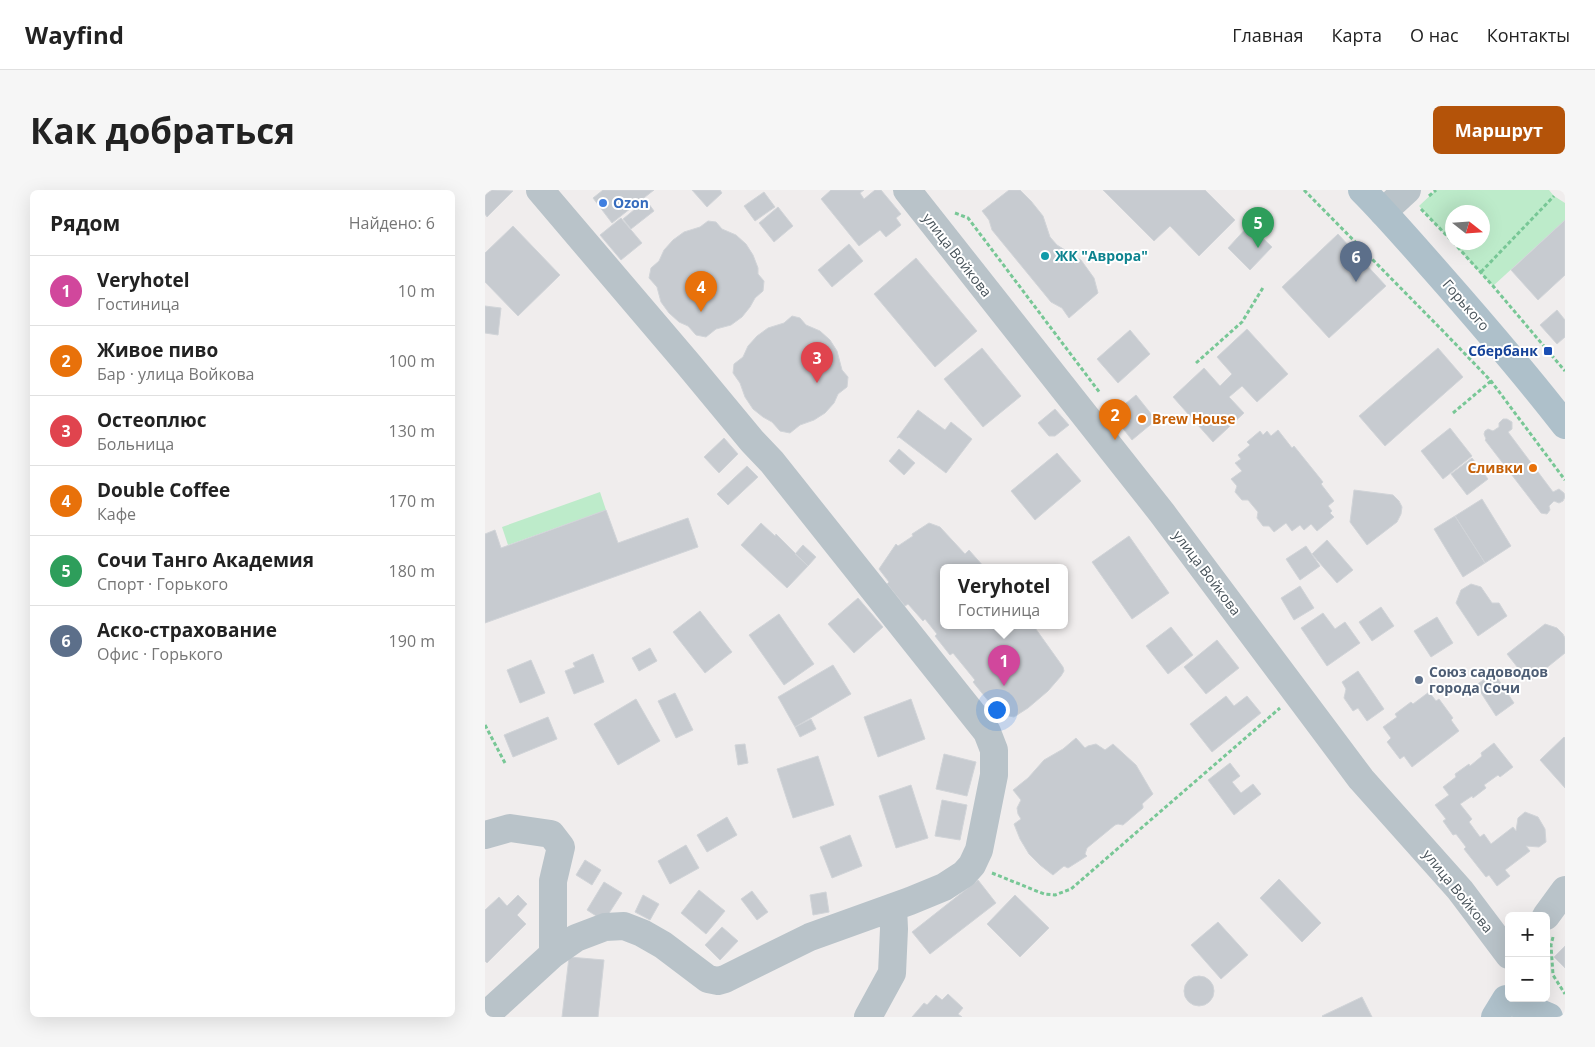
<!DOCTYPE html>
<html lang="ru">
<head>
<meta charset="utf-8">
<style>
  body { margin:0; font-family:"Open Sans",sans-serif; background:#f6f6f6; color:#222 }
  .controls { position:absolute; right:15px; bottom:15px; display:grid; overflow:hidden; border-radius:8px; box-shadow:0 5px 20px #0002 }
  .controls button { width:45px; height:45px; display:grid; place-items:center; padding:0; border:0; border-bottom:1px solid #e0e0e0; background:#fff; color:#222; font:25px sans-serif }
  .compass { position:absolute; left:960px; top:15px; width:45px; height:45px; border-radius:50%; background:#fff; box-shadow:0 5px 20px #0002; rotate:107deg }
  .you { position:absolute; left:511px; top:519px; width:18px; height:18px; margin:-12px; border:4px solid #fff; border-radius:50%; background:#1a73e8; box-shadow:0 0 0 8px #1a73e833 }
  .badge { display:grid; place-items:center; width:32px; height:32px; border-radius:50%; background:#b45309; color:#fff; font-size:16px; font-weight:700 }
  .pin { position:absolute; translate:-50% -41px; filter:drop-shadow(0 1px 2px #0008) }
  .pin::after { content:''; position:absolute; top:26px; width:18px; height:15px; background:inherit; clip-path:polygon(0 0,100% 0,50% 100%) }
  .popup { position:absolute; left:455px; top:374px; width:128px; height:65px; box-sizing:border-box; display:grid; place-content:center; border-radius:8px; background:#fff; filter:drop-shadow(0 1px 4px #0005); font-size:16px; white-space:nowrap; color:#767676 }
  .popup b { font-size:19px; color:#222 }
  .popup::after { content:''; position:absolute; left:50%; top:100%; margin-left:-10px; border:10px solid transparent; border-top-color:#fff }
  .list { margin:0; padding:0; list-style:none }
  h2 { display:flex; justify-content:space-between; align-items:center; height:65px; margin:0; padding:0 20px; font-size:21px }
  h2 small { font-size:16px; font-weight:400; color:#767676 }
  .list li { display:grid; grid-template-columns:32px 1fr auto; gap:15px; align-items:center; box-sizing:border-box; height:70px; padding:0 20px; border-top:1px solid #e0e0e0 }
  .list b { display:block; font-size:19px; white-space:nowrap }
  .list p { margin:0; font-size:16px; white-space:nowrap; color:#767676 }
  .list em { font-size:16px; font-style:normal; color:#767676 }
  .map { position:relative; flex:none; width:1080px; height:827px; overflow:hidden; border-radius:8px }
  header { display:flex; align-items:center; gap:30px; box-sizing:border-box; height:70px; padding:0 25px; background:#fff; border-bottom:1px solid #e0e0e0 }
  header strong { font-size:24px }
  nav { display:flex; gap:28px; margin-inline-start:auto; font-size:18px }
  .intro { display:flex; align-items:center; justify-content:space-between; box-sizing:border-box; height:120px; padding:0 30px }
  h1 { margin:0; font-size:35px }
  .button { padding:12px 22px; border-radius:8px; background:#b45309; color:#fff; font-size:18px; font-weight:700 }
  main { display:flex; gap:30px; padding:0 30px }
  aside { flex:1; background:#fff; border-radius:8px; box-shadow:0 5px 20px #0002 }
  .map>svg:first-child { display:block }
  .green { fill:#bdebca }
  .building { fill:#c7cbd0; stroke:#d1d4d8 }
  .lines { fill:none; stroke-linecap:round; stroke-linejoin:round }
  .path { stroke:#78c796; stroke-width:3; stroke-dasharray:4 2.5; stroke-linecap:butt }
  .minor { stroke:#b9c3c9; stroke-width:28 }
  .major { stroke:#aec0ca; stroke-width:28 }
  .shop-dot { fill:#3f7fe0; stroke:#fff; stroke-width:2 }
  .culture-dot { fill:#0f9aa8; stroke:#fff; stroke-width:2 }
  .transit-dot { fill:#1a4fb4; stroke:#fff; stroke-width:2 }
  .food-dot { fill:#e8710a; stroke:#fff; stroke-width:2 }
  .service-dot { fill:#5c6f8a; stroke:#fff; stroke-width:2 }
  .labels { text-anchor:middle; stroke-width:4; stroke-linejoin:round; paint-order:stroke }
  .shop-label { font-size:14px; font-weight:bold; fill:#366cbe; stroke:#fff; text-anchor:start }
  .street-label { font-size:14px; fill:#475259; stroke:#fff }
  .culture-label { font-size:14px; font-weight:bold; fill:#0d838f; stroke:#fff; text-anchor:start }
  .transit-label { font-size:14px; font-weight:bold; fill:#164399; stroke:#fff; text-anchor:end }
  .food-label { font-size:14px; font-weight:bold; fill:#c56008; stroke:#fff; text-anchor:start }
  .service-label { font-size:14px; font-weight:bold; fill:#4e5e75; stroke:#fff; text-anchor:start }
</style>
</head>
<body>
<header>
<strong>Wayfind</strong>
<nav><a>Главная</a><a>Карта</a><a>О нас</a><a>Контакты</a></nav>
</header>
<div class="intro"><h1>Как добраться</h1><a class="button">Маршрут</a></div>
<main>
<aside>
<h2>Рядом<small>Найдено: 6</small></h2>
<ul class="list">
<li><span class="badge" style="background:#d1479c">1</span><div><b>Veryhotel</b><p>Гостиница</p></div><em>10 m</em></li>
<li><span class="badge" style="background:#e8710a">2</span><div><b>Живое пиво</b><p>Бар · улица Войкова</p></div><em>100 m</em></li>
<li><span class="badge" style="background:#e0444e">3</span><div><b>Остеоплюс</b><p>Больница</p></div><em>130 m</em></li>
<li><span class="badge" style="background:#e8710a">4</span><div><b>Double Coffee</b><p>Кафе</p></div><em>170 m</em></li>
<li><span class="badge" style="background:#2e9e5b">5</span><div><b>Сочи Танго Академия</b><p>Спорт · Горького</p></div><em>180 m</em></li>
<li><span class="badge" style="background:#5c6f8a">6</span><div><b>Аско-страхование</b><p>Офис · Горького</p></div><em>190 m</em></li>
</ul>
</aside>
<div class="map">
<svg width="1080" height="827" viewBox="0 0 1080 827">
  <rect width="100%" height="100%" fill="#f0eded"/>
  <path class="green" d="M951,0H1064L1069,6L1080,13V30L1008,96L968,53L998,52V22H968L967,52L934,16Z
    M115,302L121,320L23,355L17,337Z"/>
  <path class="building" d="M7,0L28,1L2,27L0,24V5Z
    M118,0H169L127,33L108,8Z
    M207,0H235L237,3L222,17Z
    M346,0H379L375,3L379,9L390,0H396L416,24L411,28L416,35L401,47L395,40L374,56L336,9Z
    M524,0H535L546,11L558,26L565,47L572,55L596,70L609,88L613,103L584,128L577,118L566,112L507,40L504,30L497,21Z
    M618,0H720L750,30L714,66L685,36L669,51Z
    M279,2L290,17L270,31L259,16Z
    M161,10L169,21L146,39L138,29Z
    M293,17L308,36L289,52L274,33Z
    M136,28L157,53L136,70L115,45Z
    M1080,30V85L1053,110L1026,80Z
    M223,31L231,32L237,39L251,45L261,54L268,65L273,78V84L279,91L278,101L270,108L265,117L257,127L246,135L231,139L221,147L211,145L203,136L194,132L184,123L176,112L172,97L164,88L166,78L174,71L179,60L188,50L199,42L215,37Z
    M764,35L787,57L765,80L743,58Z
    M28,36L75,85L33,126L0,92V63Z
    M853,44L901,96L844,148L797,97Z
    M364,54L378,71L347,97L333,80Z
    M431,68L492,141L450,177L389,104Z
    M0,116L16,118L13,145L0,143Z
    M1072,120L1080,130V147L1072,154L1055,135Z
    M307,126L315,128L321,135L335,141L345,150L352,161L357,180L363,187L362,197L353,204L349,213L340,223L329,230L315,235L305,243L295,241L287,232L278,227L268,219L260,207L255,193L248,183L249,174L258,167L263,156L272,146L283,138L299,133Z
    M762,139L803,184L772,212L757,196L744,207L759,223L728,252L688,207L719,178L735,196L747,184L732,167Z
    M645,140L665,164L633,193L612,169Z
    M497,158L536,206L498,237L459,189Z
    M953,158L978,187L900,256L874,226Z
    M651,205L671,230L647,250L636,236L644,229L635,218Z
    M570,219L584,235L570,246H564L553,233Z
    M433,220L460,240L466,232L487,249L461,283L414,247L412,248Z
    M1018,229H1022L1027,232V239L1023,242L1068,302L1074,299L1079,303L1080,307L1078,311L1074,313L1069,311L1064,316L1065,320L1062,324L1056,323L1000,250L1001,249L999,244L1000,241L1003,239L1008,241L1014,237V233Z
    M965,238L987,266L958,289L936,261Z
    M793,240L807,258L809,256L838,292L836,294L849,311L843,316L847,321L845,323L849,327L832,341L826,334L819,340L815,335L807,341L801,333L789,342L784,336H778L772,328L773,322L763,310H757L750,302L752,296L746,289L757,281L750,273L756,269L753,265L765,255L762,252L775,241L778,245L782,241L786,246Z
    M239,248L253,264L234,283L219,267Z
    M414,259L430,273L419,285L404,271Z
    M572,263L596,291L550,330L526,301Z
    M987,268L1003,289L982,305L966,284Z
    M262,276L273,287L243,315L232,304Z
    M869,300L908,305L914,311L917,317L916,324L912,332L882,355L865,332Z
    M997,309L1026,356L1000,373L970,326Z
    M121,320L133,353L203,328L213,357L0,433V344L10,340L16,358Z
    M970,326L1000,373L978,387L949,339Z
    M276,333L290,346L291,344L323,376L302,398L256,355Z
    M444,333L455,337L480,364L484,360L499,377H459V435H548L578,477L579,481L576,486L563,501L543,518L529,527L519,525L507,511L505,513L488,492L490,490L468,463L465,465L450,446L452,444L440,429L438,431L423,414L420,416L402,394L404,392L394,379L411,354L413,356L428,346L427,344Z
    M644,346L684,403L647,429L607,372Z
    M842,350L868,380L852,393L827,364Z
    M318,355L331,367L323,376L310,364Z
    M821,356L835,376L815,390L801,369Z
    M986,394L996,397L1007,413H1014L1022,426L993,446L971,413L976,400Z
    M815,396L829,418L809,430L796,408Z
    M373,408L398,437L369,463L343,434Z
    M896,417L909,436L887,451L874,432Z
    M215,421L247,462L220,483L188,442Z
    M838,423L850,439L860,432L875,453L842,476L816,438Z
    M294,424L329,474L299,495L264,445Z
    M952,427L968,453L946,467L929,441Z
    M1060,434L1072,438L1078,444L1080,448V463L1044,492L1022,464Z
    M686,437L708,465L683,484L661,456Z
    M732,450L754,478L721,504L699,477Z
    M165,458L172,471L154,481L147,468Z
    M108,464L119,492L89,504L80,481L90,477L88,473Z
    M46,470L60,503L35,513L22,480Z
    M348,475L366,504L310,537L293,507Z
    M873,481L899,519L882,531L873,518L868,521L859,508L861,499L857,492Z
    M1009,483L1029,513L1011,526L991,495Z
    M944,502L951,511L954,509L968,528L966,530L974,541L927,577L919,566L915,569L902,552L906,548L898,537L912,527L910,524L926,512L928,514Z
    M190,503L208,540L191,548L173,511Z
    M741,506L749,516L762,506L776,523L727,562L705,534Z
    M151,509L175,551L133,575L109,534Z
    M426,509L440,549L393,567L379,527Z
    M63,527L72,549L28,567L19,545Z
    M326,529L331,539L315,547L310,537Z
    M1079,547L1080,548V598L1055,570Z
    M591,548L600,558L603,556L611,554L620,560L628,554L651,575L668,604L657,614L658,616V618L638,635L633,634L630,635L602,658L600,664L602,666L583,678L579,676L568,685L555,675L544,664L535,649L529,634L536,629L533,624L532,618L536,610L528,600L543,588L559,570L578,559Z
    M1009,553L1028,577L1015,587L1013,585L999,595L1001,598L988,608L987,606L975,614L987,629L984,632L995,647L999,644L1006,654L1028,637L1031,641L1033,628L1040,622L1053,627L1060,639L1061,652L1054,657L1041,656L1045,661L1020,680L1025,686L1012,696L1004,685L1001,687L979,659L981,657L971,644L968,645L958,631L961,629L950,615L964,605L958,597L971,587L970,584L984,574L985,576L997,566L996,563Z
    M260,554L263,573L253,575L250,555Z
    M459,564L491,572L482,606L451,599Z
    M333,566L349,615L308,628L292,579Z
    M745,573L755,586L747,592L756,603L768,594L776,604L749,625L723,590Z
    M426,595L443,648L411,658L394,606Z
    M457,610L482,615L475,650L450,646Z
    M242,627L252,645L222,662L212,645Z
    M365,645L377,676L347,688L335,657Z
    M201,655L214,678L185,694L173,671Z
    M100,670L116,680L107,695L91,685Z
    M794,689L836,733L817,752L775,708Z
    M493,690L511,713L445,764L427,742Z
    M119,692L137,703L119,731L102,720Z
    M214,700L240,721L221,744L196,723Z
    M267,701L283,722L272,730L256,709Z
    M341,702L344,722L328,725L325,705Z
    M33,705L42,714L32,725L41,734L2,773L0,771V720L14,707L22,716Z
    M158,705L174,714L165,730L150,722Z
    M530,705L564,738L535,767L502,734Z
    M733,732L763,765L736,789L706,755Z
    M237,737L253,751L235,770L220,755Z
    M1080,756V778L1069,767Z
    M84,767L119,770L113,827H77Z
    M699 801a15 15 0 1 1 30 0a15 15 0 1 1-30 0Z
    M463,804L478,818L473,824L477,827H427L439,813L442,815L451,805L457,810Z
    M877,807L887,827H838L837,826Z"/>
  <g class="lines">
    <path class="path" d="M819,0L958,141L1006,191L1080,290
      M944,6L951,0
      M936,19L968,52
      M470,23L483,28L615,203
      M968,52L1008,96L1080,181
      M996,82L1069,6
      M711,173L757,132L779,96
      M968,223L1006,191
      M0,535L21,575
      M507,683L559,704L570,705L586,699L795,518
      M1068,747L1066,755L1068,785L1080,804"/>
    <path class="minor" d="M422,0L677,323L876,589L975,700L1024,765
      M898,22L922,0
      M0,645L25,638L66,644L76,657L68,691V764
      M1061,726L1080,700
      M0,826L68,764L91,748L120,737L139,736L157,743L178,755L223,789L233,791L240,789L325,747L425,711L459,697L479,684L487,675L494,660L509,585V560L502,542L287,272L267,251L204,175L55,0
      M383,827L407,783L409,739L408,717"/>
    <path class="major" d="M877,0C902,25 925,52 949,79C994,130 1038,181 1080,235
      M1010,827L1021,809L1064,827"/>
  </g>
  <circle class="shop-dot" cx="118" cy="13" r="5"/>
  <circle class="culture-dot" cx="560" cy="66" r="5"/>
  <rect class="transit-dot" x="1058" y="156" width="10" height="10" rx="2.5"/>
  <g class="food-dot">
    <circle cx="657" cy="229" r="5"/>
    <circle cx="1048" cy="278" r="5"/>
  </g>
  <circle class="service-dot" cx="934" cy="490" r="5"/>
  <g class="labels">
    <g class="shop-label">
      <text x="128" y="18">Ozon</text>
    </g>
    <g class="street-label">
      <text transform="translate(472 65) rotate(52)" y="5">улица Войкова</text>
      <text transform="translate(981 115) rotate(49)" y="5">Горького</text>
      <text transform="translate(722 383) rotate(53)" y="5">улица Войкова</text>
      <text transform="translate(973 701) rotate(51)" y="5">улица Войкова</text>
    </g>
    <g class="culture-label">
      <text x="570" y="71">ЖК "Аврора"</text>
    </g>
    <g class="transit-label">
      <text x="1053" y="166">Сбербанк</text>
    </g>
    <g class="food-label">
      <text x="667" y="234">Brew House</text>
      <text x="1038" y="283" text-anchor="end">Сливки</text>
    </g>
    <g class="service-label">
      <text x="944" y="487">Союз садоводов<tspan x="944" dy="16">города Сочи</tspan></text>
    </g>
  </g>
</svg>
<div class="controls">
<button>+</button>
<button>−</button>
</div>
<svg class="compass" viewBox="-18 -18 36 36"><path d="M0-13l5 13h-10z" fill="#e53935"/><path d="M0 13l5-13h-10z" fill="#767676"/></svg>
<div class="you"></div>
<div class="pin badge" style="left:519px;top:496px;background:#d1479c">1</div>
<div class="popup"><b>Veryhotel</b>Гостиница</div>
<div class="pin badge" style="left:630px;top:250px;background:#e8710a">2</div>
<div class="pin badge" style="left:332px;top:193px;background:#e0444e">3</div>
<div class="pin badge" style="left:216px;top:122px;background:#e8710a">4</div>
<div class="pin badge" style="left:773px;top:58px;background:#2e9e5b">5</div>
<div class="pin badge" style="left:871px;top:92px;background:#5c6f8a">6</div>
</div>
</main>
</body>
</html>
